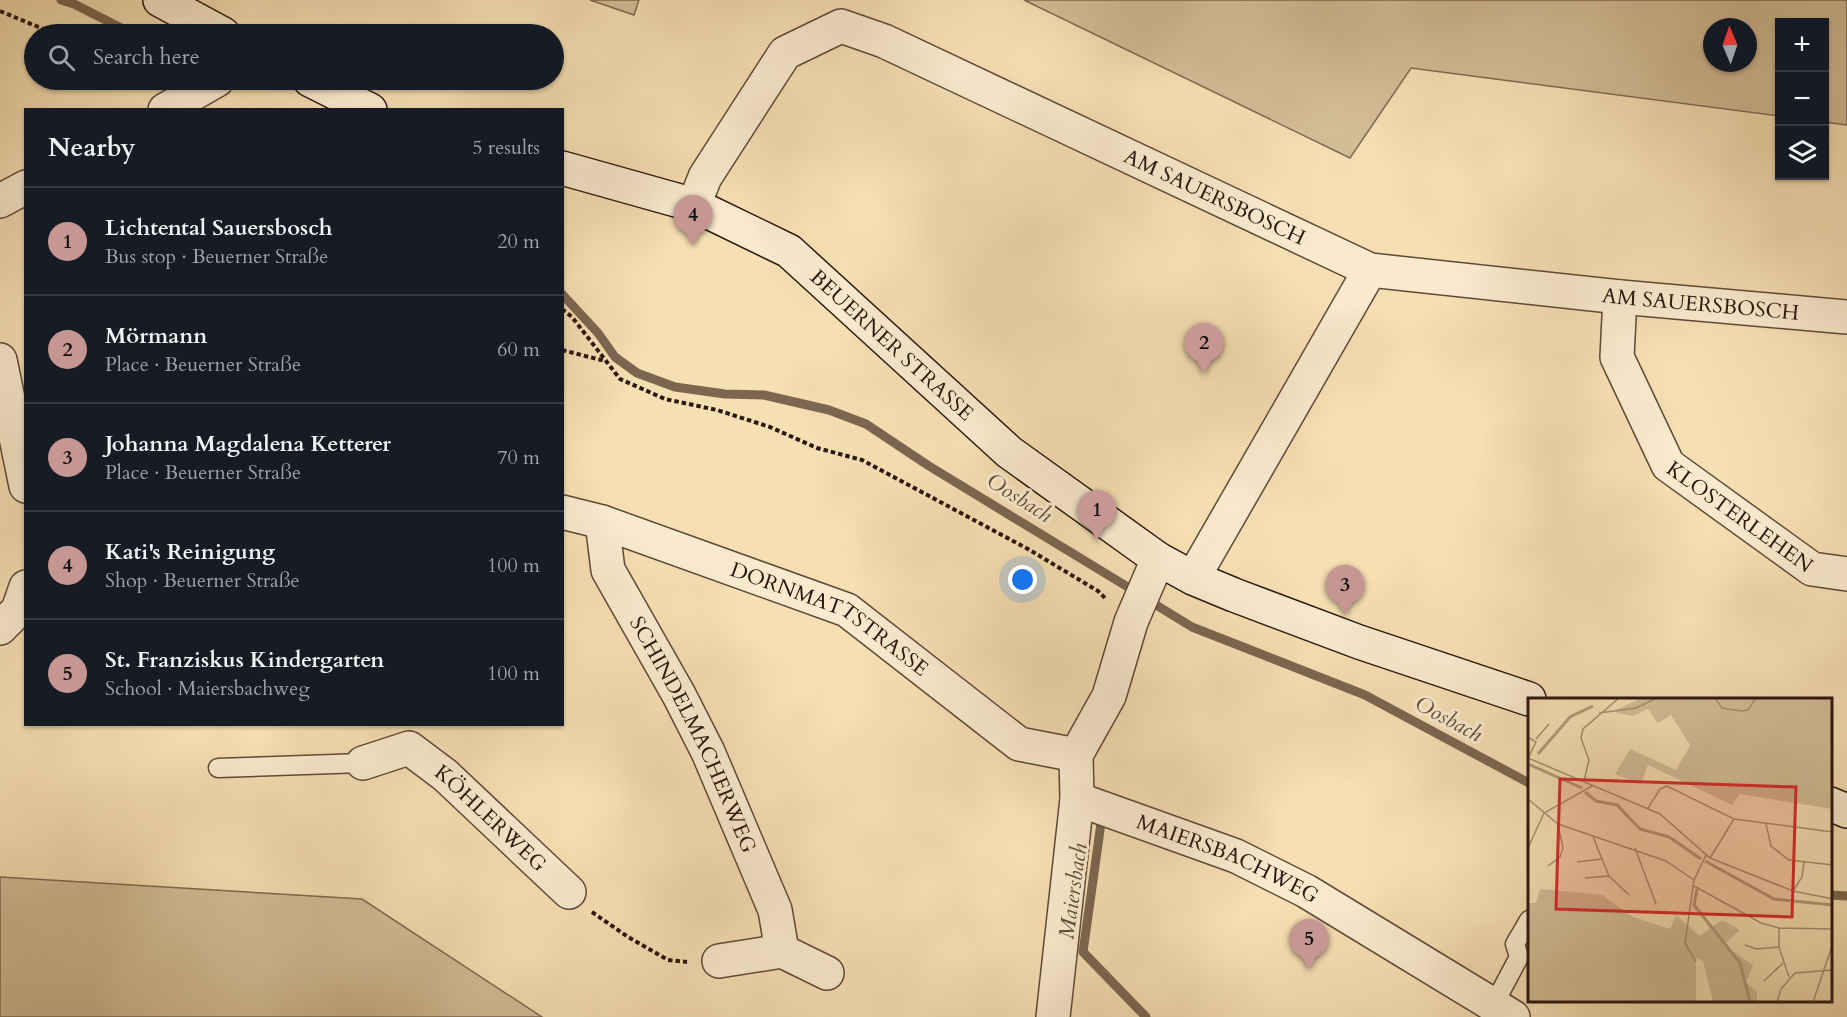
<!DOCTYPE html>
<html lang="en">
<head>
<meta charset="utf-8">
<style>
  body { margin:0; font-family:Cardo,serif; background:#242831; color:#f1f3f6 }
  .controls { position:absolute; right:18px; top:18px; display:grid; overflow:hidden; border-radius:0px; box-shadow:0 2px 4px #0004 }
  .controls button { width:54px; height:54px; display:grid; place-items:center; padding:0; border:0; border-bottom:2px solid #363941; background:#171b24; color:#f1f3f6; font:30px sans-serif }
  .compass { position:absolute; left:1703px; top:18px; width:54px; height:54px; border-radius:50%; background:#171b24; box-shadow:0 2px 4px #0004; rotate:358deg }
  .you { position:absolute; left:1023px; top:580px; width:21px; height:21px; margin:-15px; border:4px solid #fff; border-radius:50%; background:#1a73e8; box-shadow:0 0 0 9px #1a73e833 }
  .badge { display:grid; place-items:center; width:39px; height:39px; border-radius:50%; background:#c59692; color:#111; font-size:20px; font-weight:700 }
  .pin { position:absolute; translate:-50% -50px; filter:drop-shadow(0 2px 3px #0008) }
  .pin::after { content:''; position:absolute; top:32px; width:21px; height:18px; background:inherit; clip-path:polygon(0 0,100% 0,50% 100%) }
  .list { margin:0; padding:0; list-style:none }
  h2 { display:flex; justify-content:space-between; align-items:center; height:78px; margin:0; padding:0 24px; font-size:26px }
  h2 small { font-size:20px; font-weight:400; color:#9ea1a6 }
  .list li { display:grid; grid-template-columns:39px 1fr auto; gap:18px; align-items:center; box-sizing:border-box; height:108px; padding:0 24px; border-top:2px solid #363941 }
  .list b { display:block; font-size:22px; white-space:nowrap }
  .list p { margin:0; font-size:20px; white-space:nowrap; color:#9ea1a6 }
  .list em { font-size:20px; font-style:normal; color:#9ea1a6 }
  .icon { flex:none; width:33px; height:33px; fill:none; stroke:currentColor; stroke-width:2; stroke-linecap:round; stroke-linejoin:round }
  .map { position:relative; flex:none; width:1847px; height:1017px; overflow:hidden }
  .search { position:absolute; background:#171b24; box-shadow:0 2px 4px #0004; left:24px; top:24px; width:540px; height:66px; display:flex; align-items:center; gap:15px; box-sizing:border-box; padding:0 21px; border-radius:33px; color:#9ea1a6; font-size:22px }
  .panel { position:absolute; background:#171b24; box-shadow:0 2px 4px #0004; left:24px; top:108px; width:540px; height:618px; border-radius:0px }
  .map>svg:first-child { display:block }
  .green { fill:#d3bd97; stroke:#7f6a53; stroke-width:1.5; fill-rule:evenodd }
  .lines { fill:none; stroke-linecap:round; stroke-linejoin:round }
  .stream { stroke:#7b6650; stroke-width:9 }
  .service-casing { stroke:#5e4938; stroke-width:21 }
  .minor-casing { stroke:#5e4938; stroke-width:36 }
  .secondary-casing { stroke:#2b170f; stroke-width:36 }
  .path { stroke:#2b170f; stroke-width:4; stroke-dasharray:4.5 3; stroke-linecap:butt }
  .service { stroke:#f9eace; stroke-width:18 }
  .minor { stroke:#f9eace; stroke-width:33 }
  .secondary { stroke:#f9eace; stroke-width:33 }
  .labels { text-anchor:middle; stroke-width:6; stroke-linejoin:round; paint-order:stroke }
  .street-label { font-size:21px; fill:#2b170f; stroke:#f9eace }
  .water-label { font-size:22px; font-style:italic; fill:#614c3a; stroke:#f9eace }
  .inset-river { fill:none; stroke:#b19b7b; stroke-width:3 }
  .inset-road { fill:none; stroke:#a58f71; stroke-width:1.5 }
  .view { fill:#d62828; fill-opacity:0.15; stroke:#d62828; stroke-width:3 }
  .inset-edge { fill:none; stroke:#2b170f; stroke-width:3 }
</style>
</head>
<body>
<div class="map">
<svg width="1847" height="1017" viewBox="0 0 1847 1017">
  <rect width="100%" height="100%" fill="#f6dfb3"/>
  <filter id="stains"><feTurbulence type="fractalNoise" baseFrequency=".00333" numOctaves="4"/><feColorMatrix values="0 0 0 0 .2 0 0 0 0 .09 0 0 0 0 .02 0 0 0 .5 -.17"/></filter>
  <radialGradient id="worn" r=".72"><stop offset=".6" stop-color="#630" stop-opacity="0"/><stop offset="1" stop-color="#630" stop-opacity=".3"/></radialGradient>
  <path class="green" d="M590,0H639L634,15Z
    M1024,0H1847V125L1825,122L1824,22H1780L1779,116L1411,68L1350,158ZM1712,27H1748V63H1712Z
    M0,877L362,899L542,1017H0Z"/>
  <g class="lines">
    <path class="stream" d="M61,0L74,4L133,34
      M562,294L598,333L615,357L637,373L675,387L725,394L764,395L829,410L866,424L929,466L1136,592
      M1148,600L1192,627L1365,695L1529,783
      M1102,816L1083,952L1146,1017
      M1830,895L1847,896"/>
    <defs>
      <path id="service" d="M218,768L363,763
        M1493,1006L1519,957L1515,944L1529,920"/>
      <g id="minor">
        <path d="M165,110L217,80"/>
        <path d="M0,201L26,187"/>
        <path id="s1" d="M694,205L705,177L785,53L841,26L884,41L1370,270L1620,297L1847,317"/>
        <path id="s2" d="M1620,297L1617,357L1668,465L1812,569L1847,574"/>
        <path d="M0,360L26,486"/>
        <path id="s3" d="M562,512L602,522L847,610L1019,744L1076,755"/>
        <path id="s4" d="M602,522L608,570L679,695L708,752L775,910L782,951"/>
        <path d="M1193,578L1370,270"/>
        <path d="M0,628L18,610L26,587"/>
        <path id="s5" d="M363,763L409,748L445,775L569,892"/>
        <path id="s6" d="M1077,799L1236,856L1306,891L1513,1017"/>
        <path d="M719,961L782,951L827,973"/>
        <path d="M1053,1017L1077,799L1076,755L1109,696L1131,622L1158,559"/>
      </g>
      <g id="secondary">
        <path d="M160,0L223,34"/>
        <path d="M310,80L370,110"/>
        <path id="s7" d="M562,168L694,205L789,251L1009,452L1158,559L1193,578L1234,595L1359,642L1529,699"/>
        <path d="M1830,804L1847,811"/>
      </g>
    </defs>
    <use href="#service" class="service-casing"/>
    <use href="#minor" class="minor-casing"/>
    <use href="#secondary" class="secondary-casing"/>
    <path class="path" d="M0,11L55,34
      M134,80L142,88
      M562,309L572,317L620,379L665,399L717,410L770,427L817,448L862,460L1028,549L1098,591L1106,599
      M562,350L605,361
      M592,912L628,937L668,960L687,962"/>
    <use href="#service" class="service"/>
    <use href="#minor" class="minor"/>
    <use href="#secondary" class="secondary"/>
  </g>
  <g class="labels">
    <g class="street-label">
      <text dy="7" stroke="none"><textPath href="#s1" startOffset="651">AM SAUERSBOSCH</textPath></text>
      <text dy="7" stroke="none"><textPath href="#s1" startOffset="1155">AM SAUERSBOSCH</textPath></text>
      <text dy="7" stroke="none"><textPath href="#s7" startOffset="382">BEUERNER STRASSE</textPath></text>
      <text dy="7" stroke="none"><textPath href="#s2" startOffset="268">KLOSTERLEHEN</textPath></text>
      <text dy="7" stroke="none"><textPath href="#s3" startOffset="290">DORNMATTSTRASSE</textPath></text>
      <text dy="7" stroke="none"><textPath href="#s4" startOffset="234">SCHINDELMACHERWEG</textPath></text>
      <text dy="7" stroke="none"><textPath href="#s5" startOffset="156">KÖHLERWEG</textPath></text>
      <text dy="7" stroke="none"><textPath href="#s6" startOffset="162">MAIERSBACHWEG</textPath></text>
    </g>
    <g class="water-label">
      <text transform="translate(1020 497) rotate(32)" y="8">Oosbach</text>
      <text transform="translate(1449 718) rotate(28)" y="8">Oosbach</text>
      <text transform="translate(1072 891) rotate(-82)" y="8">Maiersbach</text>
    </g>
  </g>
  <g transform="translate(1528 698)">
    <rect width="304" height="304" fill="#f6dfb3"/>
    <path d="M113,0H304V111L212,96L204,107L120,67L113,86L87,76L102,51L148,72L162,47L143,17L130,25L120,11L105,18L89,15L88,12ZM12,191L74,197L105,219L142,231L148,217L172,238L194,222L212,232L195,247L225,267L218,284L229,294V304H185L175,263L168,260V304H0V205H8Z" fill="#d3bd97"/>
    <path class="inset-river" d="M10,56L42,19L65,8M0,66L54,90M57,94L68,103L89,107L112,131L141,139L173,161M177,163L246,201L305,207M169,191L166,207L212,265L222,304"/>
    <path class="inset-road" d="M187,0L194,10L213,13L220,12L228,0M71,15L108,10L129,0M0,39L8,44L0,60M8,41L21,26M0,60L132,116L182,160L265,193L305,201M56,83L61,62L53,40L55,31L91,0M0,101L30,126L138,163L166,182M120,110L132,91L139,88L206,121L305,134M238,126L243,148L261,162L305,167M65,139L81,178M0,150L16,115L64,88M107,150L128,206M182,160L206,121M49,164L74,161M20,168L32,159L35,150L30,126M57,180L81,178L101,197M166,188L233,225L251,230L305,231M265,193L274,179L276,164M251,230V249L261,279M217,247L228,251L251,249M168,264L157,245L166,182L178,157M236,283L255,265M249,304L253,291L267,275L305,272M285,304L305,245"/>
    <path class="view" d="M32,81L268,89L264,219L28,211Z"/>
    <rect width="304" height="304" class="inset-edge"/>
  </g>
  <rect width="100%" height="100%" filter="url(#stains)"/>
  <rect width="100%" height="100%" fill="url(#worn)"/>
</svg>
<div class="controls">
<button>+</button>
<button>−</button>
<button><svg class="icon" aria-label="layers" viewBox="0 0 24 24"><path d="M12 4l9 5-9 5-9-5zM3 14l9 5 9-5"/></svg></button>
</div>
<svg class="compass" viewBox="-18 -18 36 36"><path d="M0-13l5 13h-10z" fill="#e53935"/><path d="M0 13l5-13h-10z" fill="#9ea1a6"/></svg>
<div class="you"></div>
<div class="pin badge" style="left:1097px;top:540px">1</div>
<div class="pin badge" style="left:1204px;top:373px">2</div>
<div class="pin badge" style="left:1345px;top:615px">3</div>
<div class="pin badge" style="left:693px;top:245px">4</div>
<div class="pin badge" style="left:1309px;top:969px">5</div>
<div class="search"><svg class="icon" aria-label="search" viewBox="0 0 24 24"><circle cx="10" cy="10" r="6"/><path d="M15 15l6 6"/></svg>Search here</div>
<section class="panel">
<h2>Nearby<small>5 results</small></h2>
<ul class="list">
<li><span class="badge">1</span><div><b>Lichtental Sauersbosch</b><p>Bus stop · Beuerner Straße</p></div><em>20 m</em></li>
<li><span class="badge">2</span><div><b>Mörmann</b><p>Place · Beuerner Straße</p></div><em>60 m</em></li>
<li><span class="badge">3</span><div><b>Johanna Magdalena Ketterer</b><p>Place · Beuerner Straße</p></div><em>70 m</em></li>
<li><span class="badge">4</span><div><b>Kati's Reinigung</b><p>Shop · Beuerner Straße</p></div><em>100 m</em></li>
<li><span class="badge">5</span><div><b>St. Franziskus Kindergarten</b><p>School · Maiersbachweg</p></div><em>100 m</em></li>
</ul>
</section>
</div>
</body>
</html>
